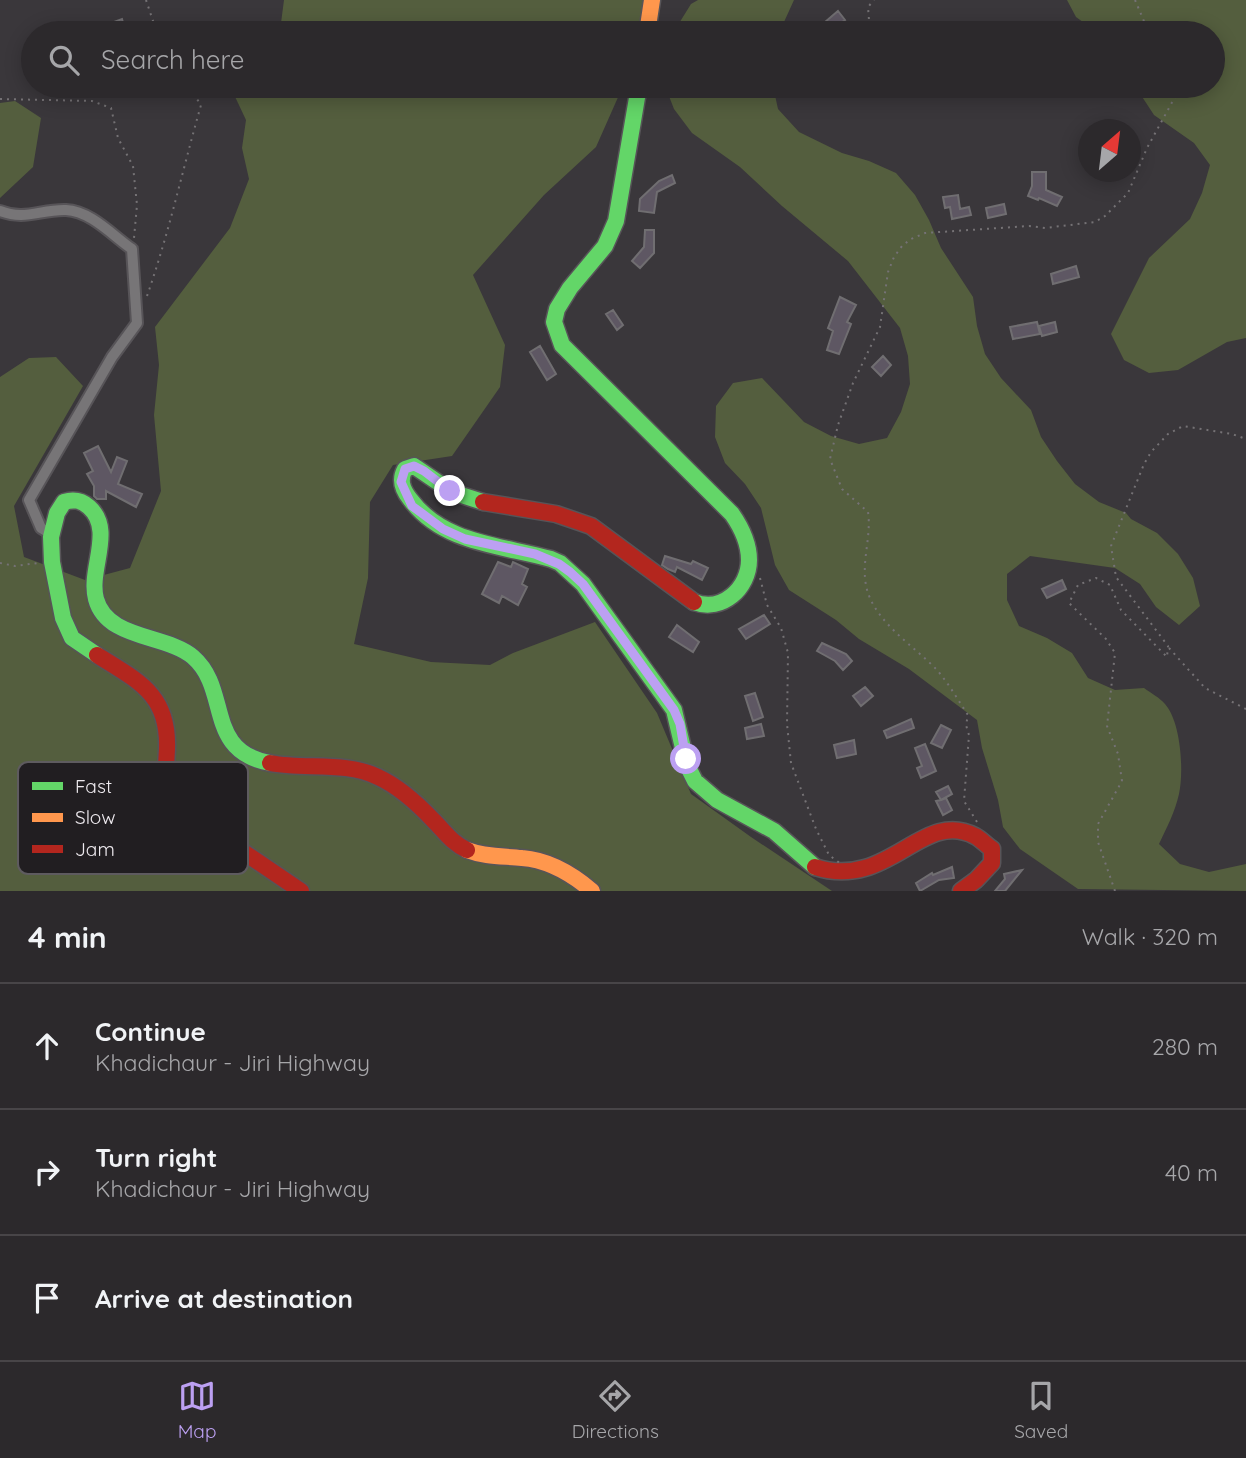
<!DOCTYPE html>
<html lang="en">
<head>
<meta charset="utf-8">
<style>
  body { margin:0; font-family:Quicksand,sans-serif; background:#383538; color:#f1f3f6 }
  .compass { position:absolute; left:1078px; top:119px; width:63px; height:63px; border-radius:50%; background:#2c292c; box-shadow:0 4px 18px #0003; rotate:28deg }
  .stop { position:absolute; width:21px; height:21px; margin:-16px; border:5px solid #bca0f2; border-radius:50%; background:#fff }
  .stop.end { background:#bca0f2; border-color:#fff; box-shadow:0 2px 7px #0008 }
  .list { margin:0; padding:0; list-style:none }
  h2 { display:flex; justify-content:space-between; align-items:center; height:91px; margin:0; padding:0 28px; font-size:30px }
  h2 small { font-size:23px; font-weight:400; color:#a6a6a9 }
  .list li { display:grid; grid-template-columns:46px 1fr auto; gap:21px; align-items:center; box-sizing:border-box; height:126px; padding:0 28px; border-top:2px solid #484548 }
  .list b { display:block; font-size:26px; white-space:nowrap }
  .list p { margin:0; font-size:23px; white-space:nowrap; color:#a6a6a9 }
  .list em { font-size:23px; font-style:normal; color:#a6a6a9 }
  .icon { flex:none; width:38px; height:38px; fill:none; stroke:currentColor; stroke-width:2; stroke-linecap:round; stroke-linejoin:round }
  .map { position:relative; flex:none; width:1246px; height:891px; overflow:hidden }
  .search { position:absolute; background:#2c292c; box-shadow:0 4px 18px #0003; left:21px; right:21px; top:21px; height:77px; display:flex; align-items:center; gap:18px; box-sizing:border-box; padding:0 24px; border-radius:38px; color:#a6a6a9; font-size:26px }
  .sheet { height:469px; background:#2c292c }
  nav { display:flex; justify-content:space-around; align-items:center; box-sizing:border-box; height:98px; border-top:2px solid #484548; background:#2c292c; font-size:19px; color:#a6a6a9 }
  nav a { display:grid; justify-items:center; gap:4px }
  nav .on { color:#bca0f2 }
  .map>svg:first-child { display:block }
  .green { fill:#545e3e }
  .building { fill:#5e5763; stroke:#706e71; stroke-width:2 }
  .lines { fill:none; stroke-linecap:round; stroke-linejoin:round }
  .street-casing { stroke:#575458; stroke-width:14 }
  .fast-casing { stroke:#575458; stroke-width:19 }
  .slow-casing { stroke:#575458; stroke-width:19 }
  .jam-casing { stroke:#575458; stroke-width:19 }
  .path { stroke:#757275; stroke-width:2; stroke-dasharray:2 5; stroke-linecap:butt }
  .street { stroke:#777577; stroke-width:10 }
  .fast { stroke:#63d668; stroke-width:16 }
  .slow { stroke:#ff974d; stroke-width:16 }
  .jam { stroke:#b3261e; stroke-width:16 }
  .route { stroke:#bca0f2; stroke-width:9 }
  .key { fill:#211e21; stroke:#5e5b5f; stroke-width:2 }
  .key-label { font-size:19px; fill:#eeeaef }
</style>
</head>
<body>
<div class="map">
<svg width="1246" height="891" viewBox="0 0 1246 891">
  <rect width="100%" height="100%" fill="#3a373b"/>
  <path class="green" d="M284,0H655L643,33H276L281,23Z
    M698,0H794L779,33H673L691,4Z
    M1067,0H1246V338L1227,342L1178,370L1149,373L1124,360L1111,334L1149,258L1190,219L1202,193L1210,165L1194,143L1154,115L1135,86H1213V33H1098L1076,17Z
    M230,86H623L596,147L544,195L473,275L505,345L500,387L452,456L393,465L370,502L368,578L354,644L431,662L490,665L513,653L595,622L657,713L691,794L751,837L832,891H0V377L29,358L56,357L83,386L14,506L24,557L85,580L130,568L161,491L154,415L159,365L155,327L230,228L249,179L242,148L246,120Z
    M665,86H773L778,109L799,132L842,153L869,161L896,173L915,195L929,220L941,248L973,297L977,326L985,354L1001,378L1031,410L1041,437L1057,461L1075,484L1099,502L1126,513L1131,519L1157,533L1178,554L1193,578L1200,606L1179,625L1156,607L1140,584L1115,568L1030,556L1007,574V600L1019,626L1047,638L1072,653L1088,678L1115,690L1144,688C1151,693 1160,698 1165,704C1181,722 1184,771 1179,794C1175,812 1167,827 1159,844L1180,864L1209,872L1246,864V891L1078,889L1020,849L1003,827L998,800L982,748L977,720L909,669L859,639L836,620L789,590L775,565L761,508L745,484L725,463L715,437L716,406L733,383L762,378L804,422L831,436L859,444L887,438L901,412L910,384L908,356L900,328L848,261L782,206L740,167L692,133L674,109Z
    M15,101L41,118L33,167L0,198V103Z"/>
  <path class="building" d="M838,11L845,20L827,33H823L818,28Z
    M122,19L125,30L115,33H84Z
    M1032,172H1046V190L1062,197L1057,206L1039,198L1038,200L1028,196L1032,186Z
    M672,175L675,183L657,192L654,213L639,211L640,199L659,181Z
    M958,195L960,209L969,207L971,215L952,219L950,207L945,208L943,197Z
    M1004,204L1006,214L988,218L986,208Z
    M645,230H654V253L640,268L632,261L644,247Z
    M1076,266L1079,277L1053,284L1051,274Z
    M840,297L856,305L847,322L851,324L839,354L827,350L833,331L828,328Z
    M613,310L623,325L617,330L606,314Z
    M1037,322L1040,334L1013,339L1010,327Z
    M1055,322L1057,332L1042,336L1039,326Z
    M540,346L556,374L547,380L530,352Z
    M883,356L891,365L881,376L872,367Z
    M98,446L111,472L117,457L127,461L118,484L142,494L136,507L106,491V499H97L94,496V486L87,474L93,471L84,453Z
    M665,556L691,564L693,561L708,568L702,580L677,567L675,572L668,569L662,565Z
    M498,562L511,567L513,562L528,569L522,584L527,587L518,605L502,596L499,603L482,594Z
    M1062,580L1066,589L1047,598L1042,589Z
    M764,615L770,624L746,639L739,629Z
    M677,625L699,642L693,652L669,637Z
    M822,643L846,654L852,661L843,670L835,661L817,651Z
    M865,687L873,696L861,706L853,696Z
    M755,693L763,717L753,721L745,696Z
    M911,719L914,728L887,738L884,731Z
    M761,724L764,736L747,739L745,728Z
    M941,725L951,730L942,748L931,743Z
    M854,740L856,754L837,758L834,745Z
    M925,744L936,771L921,778L917,768L922,766L915,748Z
    M948,786L952,794L941,800L946,798L952,810L943,815L936,801L941,800L936,792Z
    M952,867L954,878L939,880L920,891L916,883L932,873L933,875Z
    M1022,870L1005,891H995L1005,879L1004,874Z"/>
  <g class="lines">
    <defs>
      <path id="street" d="M0,211C25,221 41,209 66,210C91,211 113,236 132,249L137,323L112,357L29,500L41,528L51,534"/>
      <path id="fast" d="M639,86L616,221L605,246L570,288L557,309L554,322L562,345L732,514C741,527 749,543 749,560C749,588 722,613 694,602
        M483,502L452,492L414,466L405,469C399,480 402,489 410,499C443,544 501,545 551,559L560,563L583,584L674,710L687,765L695,781L717,800L774,831L815,867
        M97,655L72,638L63,618L52,562L51,537L57,513L64,502C74,499 81,500 89,507C115,530 88,570 96,599C107,640 166,634 193,657C231,690 204,751 270,763"/>
      <path id="slow" d="M647,33L652,0
        M467,850C485,857 503,856 522,858C549,860 571,873 592,891"/>
      <path id="jam" d="M483,502L556,514L591,526L694,602
        M97,655C138,681 169,694 167,749C166,768 164,785 171,803L301,891
        M270,763C305,770 345,761 378,777C400,787 418,804 434,821C445,832 452,843 467,850
        M815,867C889,891 922,808 975,836C981,839 986,845 992,849V863L976,880L961,891"/>
    </defs>
    <use href="#street" class="street-casing"/>
    <use href="#fast" class="fast-casing"/>
    <use href="#slow" class="slow-casing"/>
    <use href="#jam" class="jam-casing"/>
    <path class="path" d="M146,0L157,33
      M1135,0L1149,33
      M870,33L868,7L874,0
      M0,99L92,101L111,108L118,138L133,166L137,205L134,238
      M147,296C169,233 183,168 201,105L188,86
      M0,563L15,566L38,563
      M760,578L767,605L781,628L788,653L787,724L791,763L816,829L829,855L841,864
      M1169,648L1205,688L1246,709
      M977,822L964,801L969,735L966,725L968,715C958,700 949,684 937,670C915,647 879,625 868,593C859,566 872,539 868,512L842,489L830,459L838,425L853,383L880,327L888,272L894,257L902,246L911,239L925,233L1029,226L1045,228L1095,222L1105,216L1128,193L1147,148L1175,97L1171,86
      M1115,891L1098,842V824L1122,781L1118,754L1107,726L1115,653L1106,639L1069,603L1078,585L1096,578L1110,585L1121,610L1167,657L1168,646L1116,577L1111,546L1144,464L1151,452L1168,434L1183,426L1232,434L1246,439"/>
    <use href="#street" class="street"/>
    <use href="#fast" class="fast"/>
    <use href="#slow" class="slow"/>
    <use href="#jam" class="jam"/>
  </g>
  <g class="lines">
    <path class="route" d="M450,491L424,471L414,466L405,469L401,482L412,506L443,529L465,539L535,554L559,564L570,572L583,584L674,710L680,724L686,759"/>
  </g>
  <rect x="18" y="762" width="230" height="112" rx="10" class="key"/>
  <rect x="32" y="782" width="31" height="8" fill="#63d668"/>
  <rect x="32" y="813" width="31" height="9" fill="#ff974d"/>
  <rect x="32" y="845" width="31" height="8" fill="#b3261e"/>
  <g class="key-label">
    <text x="75" y="793">Fast</text>
    <text x="75" y="824">Slow</text>
    <text x="75" y="856">Jam</text>
  </g>
</svg>
<svg class="compass" viewBox="-18 -18 36 36"><path d="M0-13l5 13h-10z" fill="#e53935"/><path d="M0 13l5-13h-10z" fill="#a6a6a9"/></svg>
<div class="stop" style="left:686px;top:759px"></div>
<div class="stop end" style="left:450px;top:491px"></div>
<div class="search"><svg class="icon" aria-label="search" viewBox="0 0 24 24"><circle cx="10" cy="10" r="6"/><path d="M15 15l6 6"/></svg>Search here</div>
</div>
<section class="sheet">
<h2>4 min<small>Walk · 320 m</small></h2>
<ul class="list">
<li><svg class="icon" aria-label="ahead" viewBox="0 0 24 24"><path d="M12 20V5M6 11l6-6 6 6"/></svg><div><b>Continue</b><p>Khadichaur - Jiri Highway</p></div><em>280 m</em></li>
<li><svg class="icon" aria-label="right" viewBox="0 0 24 24"><path d="M7 20v-9h11M14 6l5 5-5 5"/></svg><div><b>Turn right</b><p>Khadichaur - Jiri Highway</p></div><em>40 m</em></li>
<li><svg class="icon" aria-label="arrive" viewBox="0 0 24 24"><path d="M6 21V4h12l-3 4 3 4H6"/></svg><div><b>Arrive at destination</b></div></li>
</ul>
</section>
<nav>
<a class="on"><svg class="icon" aria-label="map" viewBox="0 0 24 24"><path d="M3 6l6-2 6 2 6-2v14l-6 2-6-2-6 2zM9 4v14M15 6v14"/></svg>Map</a>
<a><svg class="icon" aria-label="directions" viewBox="0 0 24 24"><path d="M12 3l9 9-9 9-9-9zM9 14v-3h6M13 9l2 2-2 2"/></svg>Directions</a>
<a><svg class="icon" aria-label="saved" viewBox="0 0 24 24"><path d="M7 4h10v16l-5-4-5 4z"/></svg>Saved</a>
</nav>
</body>
</html>
